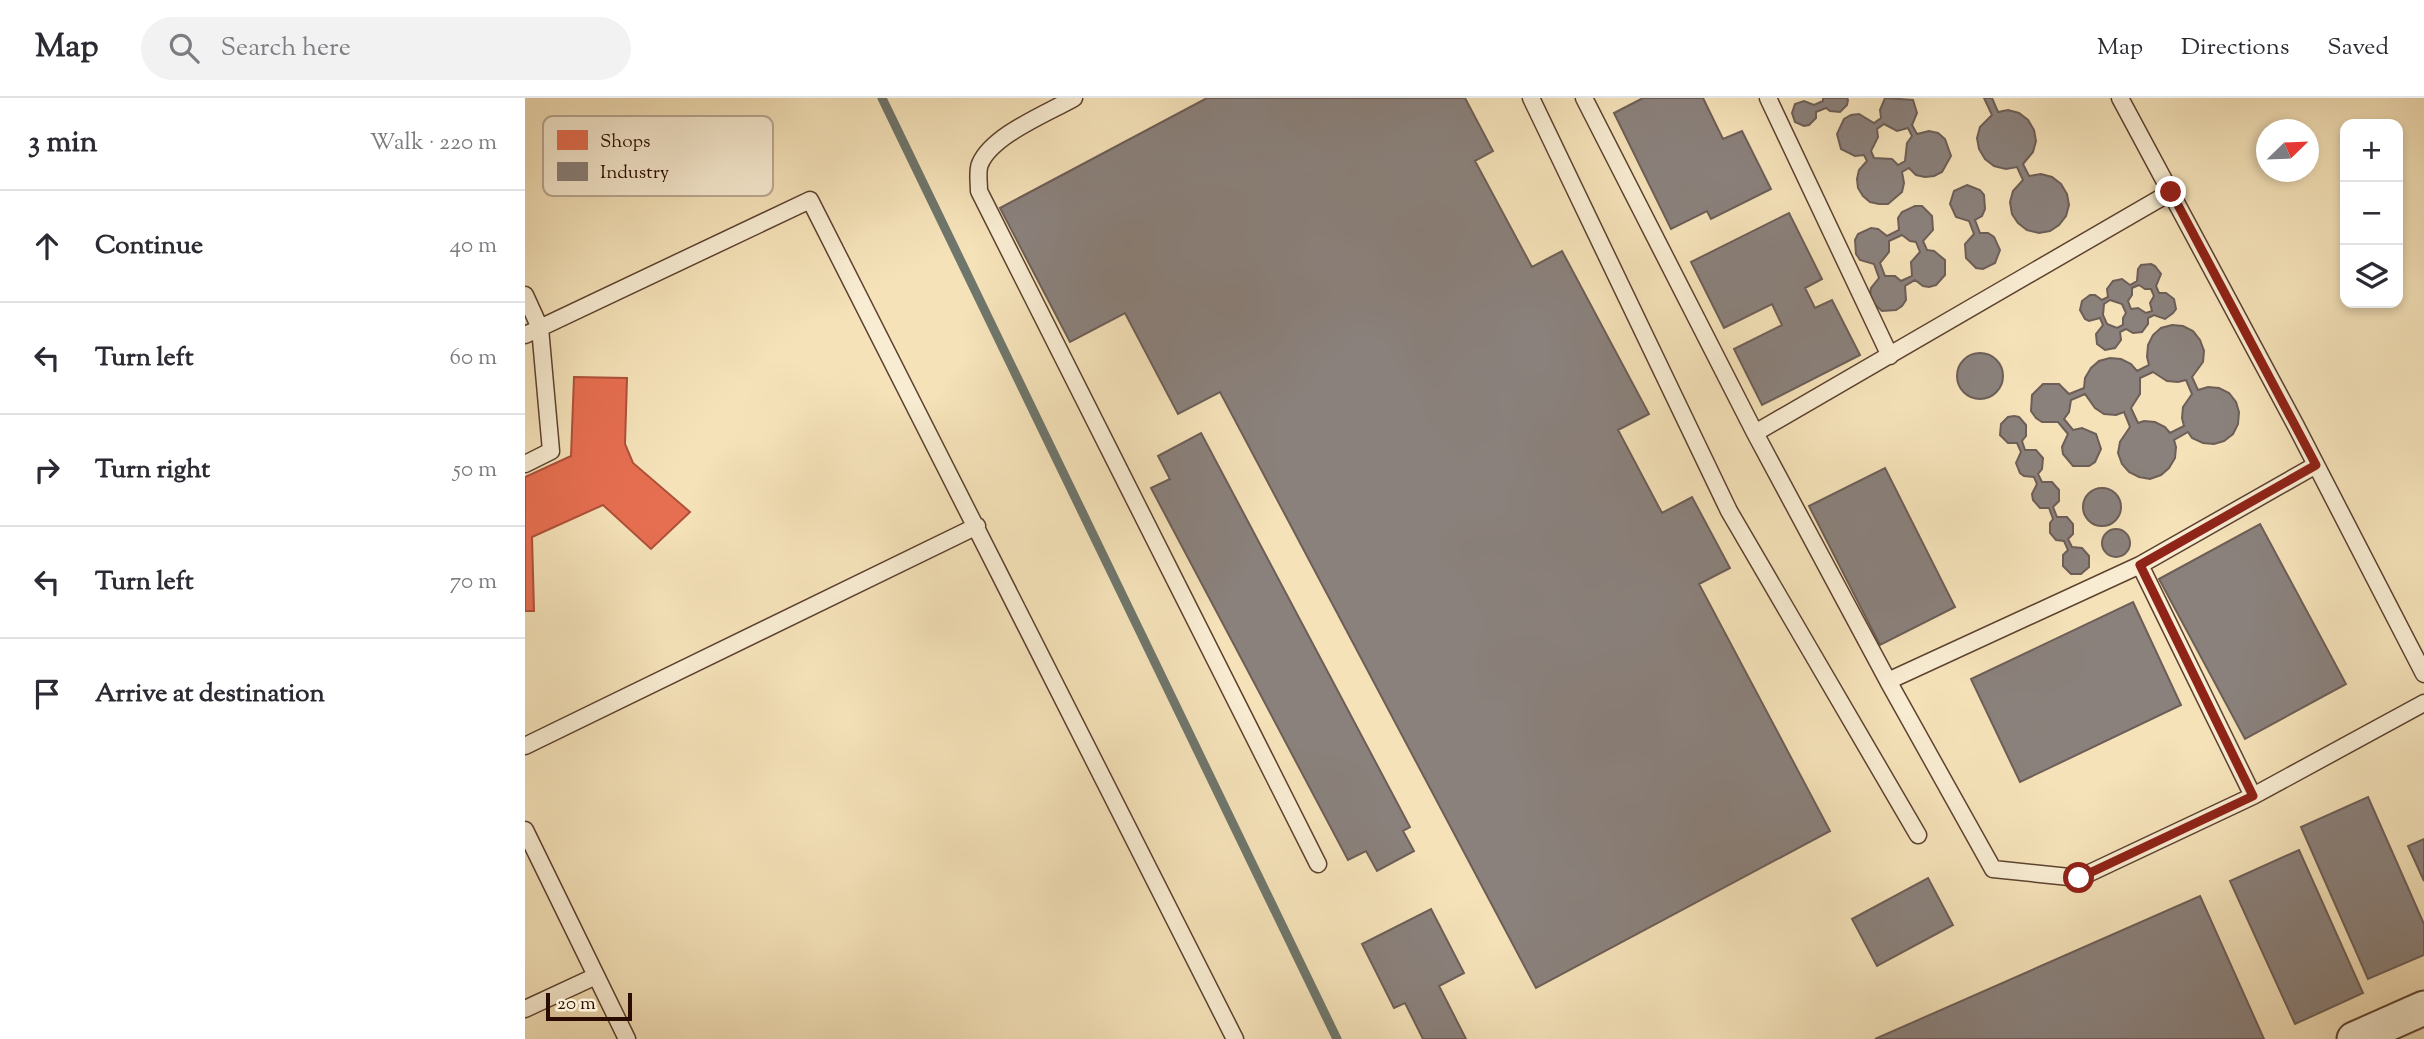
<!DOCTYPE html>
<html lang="en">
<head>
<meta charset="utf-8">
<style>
  body { margin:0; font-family:"Sorts Mill Goudy",serif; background:#f2f2f3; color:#2b2b33 }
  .controls { position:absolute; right:21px; top:21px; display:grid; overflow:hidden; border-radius:14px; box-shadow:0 4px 10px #0003 }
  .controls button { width:63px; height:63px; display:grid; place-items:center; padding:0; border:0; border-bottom:2px solid #e1e1e2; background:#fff; color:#2b2b33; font:35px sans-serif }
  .compass { position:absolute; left:1731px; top:21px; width:63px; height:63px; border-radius:50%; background:#fff; box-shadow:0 4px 10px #0003; rotate:67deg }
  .scale { position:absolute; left:21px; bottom:18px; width:86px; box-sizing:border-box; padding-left:7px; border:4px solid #2a0c01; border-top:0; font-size:19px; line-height:24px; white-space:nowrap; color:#2a0c01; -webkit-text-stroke:5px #f8ecd2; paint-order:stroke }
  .stop { position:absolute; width:21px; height:21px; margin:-16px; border:5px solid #8f2418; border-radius:50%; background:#fff }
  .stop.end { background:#8f2418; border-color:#fff; box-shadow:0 2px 7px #0008 }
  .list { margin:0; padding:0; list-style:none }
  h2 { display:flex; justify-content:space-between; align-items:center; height:91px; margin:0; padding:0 28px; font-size:30px }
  h2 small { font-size:23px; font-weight:400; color:#7c7c81 }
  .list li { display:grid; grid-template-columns:46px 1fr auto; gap:21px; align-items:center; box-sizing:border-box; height:112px; padding:0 28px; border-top:2px solid #e1e1e2 }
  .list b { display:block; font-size:26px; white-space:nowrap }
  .list em { font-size:23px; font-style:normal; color:#7c7c81 }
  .icon { flex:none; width:38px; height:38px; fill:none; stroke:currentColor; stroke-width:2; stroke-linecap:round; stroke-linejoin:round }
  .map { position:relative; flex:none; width:1899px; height:941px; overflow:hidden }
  header { display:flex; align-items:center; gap:42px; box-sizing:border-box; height:98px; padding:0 35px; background:#fff; border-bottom:2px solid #e1e1e2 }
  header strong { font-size:33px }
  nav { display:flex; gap:38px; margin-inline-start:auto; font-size:24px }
  .search { width:490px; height:63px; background:#f2f2f3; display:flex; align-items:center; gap:18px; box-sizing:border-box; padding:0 24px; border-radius:38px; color:#7c7c81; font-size:26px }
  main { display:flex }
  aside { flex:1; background:#fff }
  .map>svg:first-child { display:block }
  .shops { fill:#e76f51; stroke:#ae5139; stroke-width:2 }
  .industry { fill:#8a817c; stroke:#6d5e57; stroke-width:2; fill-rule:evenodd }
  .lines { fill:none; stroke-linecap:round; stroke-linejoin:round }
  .stream { stroke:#6f766c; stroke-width:9 }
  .service-casing { stroke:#5d422f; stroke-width:19 }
  .minor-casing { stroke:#5d422f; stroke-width:37 }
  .service { stroke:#f8ecd2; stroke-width:16 }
  .minor { stroke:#f8ecd2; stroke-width:33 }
  .route { stroke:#8f2418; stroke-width:9 }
  .key { fill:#f8ecd2; stroke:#baa993; stroke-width:2 }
  .key-label { font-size:19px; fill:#2a0c01 }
</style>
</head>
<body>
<header>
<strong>Map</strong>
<div class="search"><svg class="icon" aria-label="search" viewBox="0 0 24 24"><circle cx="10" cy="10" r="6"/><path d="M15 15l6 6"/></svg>Search here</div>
<nav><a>Map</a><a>Directions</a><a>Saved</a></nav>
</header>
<main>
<aside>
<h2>3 min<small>Walk · 220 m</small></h2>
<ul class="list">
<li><svg class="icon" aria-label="ahead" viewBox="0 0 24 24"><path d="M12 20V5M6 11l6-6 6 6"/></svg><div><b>Continue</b></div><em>40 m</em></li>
<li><svg class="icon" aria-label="left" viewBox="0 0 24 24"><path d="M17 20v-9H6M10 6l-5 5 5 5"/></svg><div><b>Turn left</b></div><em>60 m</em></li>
<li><svg class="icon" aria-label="right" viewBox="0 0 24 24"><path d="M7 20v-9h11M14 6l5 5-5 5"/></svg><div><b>Turn right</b></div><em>50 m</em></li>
<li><svg class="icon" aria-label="left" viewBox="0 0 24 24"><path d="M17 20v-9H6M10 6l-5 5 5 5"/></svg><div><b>Turn left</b></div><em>70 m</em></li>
<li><svg class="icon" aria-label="arrive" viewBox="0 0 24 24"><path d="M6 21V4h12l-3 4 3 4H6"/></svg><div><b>Arrive at destination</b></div></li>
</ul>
</aside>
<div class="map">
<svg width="1899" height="941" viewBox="0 0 1899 941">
  <rect width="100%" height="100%" fill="#f5e2b9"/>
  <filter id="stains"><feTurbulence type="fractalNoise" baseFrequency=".00286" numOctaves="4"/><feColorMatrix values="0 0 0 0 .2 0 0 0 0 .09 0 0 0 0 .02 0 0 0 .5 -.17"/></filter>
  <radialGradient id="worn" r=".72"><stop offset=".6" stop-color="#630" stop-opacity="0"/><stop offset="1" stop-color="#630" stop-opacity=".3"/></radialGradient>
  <path class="shops" d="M49,279L102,280L100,346L108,365L165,414L126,451L78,407L7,439L9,513H0V379L46,358Z"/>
  <path class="industry" d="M682,0H940L968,53L950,63L1007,169L1037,153L1124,316L1093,332L1137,415L1167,399L1205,470L1174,486L1305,733L1011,890L695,294L653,316L600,215L545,244L475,110Z
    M1118,0H1178L1198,41L1217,33L1246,91L1186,121L1182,113L1146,131L1089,15Z
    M1298,0H1322L1323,2L1322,7L1315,14L1305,13L1301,10L1291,14V20L1284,27L1279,28L1270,24L1267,15L1270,6L1279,3L1289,7L1298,3Z
    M1360,0L1388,2L1392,15L1387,27L1392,36L1404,33L1413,35L1420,41L1426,58L1417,74L1409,78L1400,79L1391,77L1384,70L1377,74L1379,85L1377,94L1363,106H1354L1345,104L1338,98L1333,90L1332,81L1334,72L1342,63L1339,57L1330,58L1316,51L1312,36L1319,21L1326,17L1334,16L1349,25L1356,20L1355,12ZM1359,26L1372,33L1383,30L1387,38L1382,45L1380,63L1373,67L1367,61L1349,60L1346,53L1353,39L1352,31Z
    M1459,0H1467L1473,14L1483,12L1494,15L1503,22L1509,32L1511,43L1508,54L1498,66L1504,78L1516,76L1527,79L1536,86L1542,96L1544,107L1541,118L1534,127L1525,133L1514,135L1502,132L1493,125L1487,116L1485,104L1488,93L1498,82L1492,69L1481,71L1469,68L1460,61L1454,51L1452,40L1455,29L1467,17Z
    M1442,87L1455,92L1459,97L1460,111L1457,118L1450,122L1455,135H1463L1469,139L1475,152L1470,165L1458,171L1451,170L1441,160L1440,146L1449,136L1444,123L1431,119L1425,106L1429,93Z
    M1390,108H1397L1407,118L1408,132L1398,143L1402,152L1409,153L1420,162V177L1411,187L1404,189L1398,188L1390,182L1380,188L1381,202L1377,208L1371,212L1357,213L1347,204L1345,197L1346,190L1354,180L1349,166L1335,162L1331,156L1330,142L1333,136L1346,130L1353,131L1362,138L1374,132L1373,120L1377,114ZM1377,137L1385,143L1391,144L1395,154L1386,164L1387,178L1376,183L1370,178H1360L1355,165L1364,154V143Z
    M1264,115L1297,181L1280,190L1290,210L1307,202L1335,257L1237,307L1209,251L1257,227L1247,206L1199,230L1166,164Z
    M1626,166L1630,168L1636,176L1631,188L1634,195H1641L1649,201L1651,211L1648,215L1640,221L1629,217L1623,220V226L1617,234L1608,235L1601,231L1595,234L1596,242L1590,250L1580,252L1572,246L1571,236L1578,227L1575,220L1564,223L1560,221L1555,212L1557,203L1565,197H1570L1577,202L1583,199L1582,191L1588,183L1597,181L1605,187L1612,183L1613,171L1616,167ZM1614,187L1620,191H1626L1629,198L1625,205L1627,213L1621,215L1613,210L1606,211L1603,203L1607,197V190ZM1585,202L1597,206L1601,215L1598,220V227L1592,230L1582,226L1578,217L1579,206Z
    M1647,227L1658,228L1668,233L1675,242L1679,253L1678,264L1667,279L1673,292L1683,289L1694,290L1704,295L1711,304L1714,314L1713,326L1708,336L1699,343L1689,346L1678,345L1667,340L1663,334L1649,342L1651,349L1650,360L1644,370L1636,377L1625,381L1614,379L1604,374L1597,366L1593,355L1595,344L1605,329L1599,314L1591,317L1579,316L1570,310L1560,296L1546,302L1544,314L1539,321L1548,332L1557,330L1571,336L1576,351L1570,364L1564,368H1548L1538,356L1537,349L1543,336L1533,324H1517L1511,320L1506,313L1507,297L1518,286H1534L1544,296L1559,290L1560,280L1566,270L1574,263L1585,260L1596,261L1606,266L1612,273L1624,267L1622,259L1623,247L1628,237L1636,230ZM1628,274L1642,283L1653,284L1661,282L1667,296L1658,309L1657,320L1659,328L1645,335L1640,329L1630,324L1619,323L1613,325L1606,310L1615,296V280Z
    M1432 278a23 23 0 1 1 46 0a23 23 0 1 1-46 0Z
    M1489,318L1494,319L1501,327V338L1497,343L1500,352H1511L1518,360L1517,371L1513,376L1517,384H1527L1534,392V403L1528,409L1532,419H1542L1548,426V436L1543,441L1547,449L1557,450L1564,458V469L1556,476H1546L1538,468V457L1543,452L1539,443L1531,442L1525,435V425L1528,421L1524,410H1515L1508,402L1507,396L1512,386L1509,379L1499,378L1495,375L1491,365L1496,354L1492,345H1483L1475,337L1476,326L1483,319Z
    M676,335L885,729L878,733L889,753L852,773L841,753L823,762L626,390L645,381L633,358Z
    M1360,370L1430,509L1355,547L1284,408Z
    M1558 409a19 19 0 1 1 38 0a19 19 0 1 1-38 0Z
    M1735,426L1821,586L1720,641L1634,481Z
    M1577 445a14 14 0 1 1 28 0a14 14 0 1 1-28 0Z
    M1608,504L1656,607L1495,684L1446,581Z
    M1843,699L1899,826V857L1843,881L1776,729Z
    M1899,741V783L1883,748Z
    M1774,752L1838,895L1770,926L1705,783Z
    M1403,780L1428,827L1352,868L1327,821Z
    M1675,798L1739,941H1350Z
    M906,811L939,875L914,888L941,941H898L880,905L869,910L837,846Z"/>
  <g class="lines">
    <path class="stream" d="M357,0L812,941"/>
    <defs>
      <path id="service" d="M549,0C523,15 467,37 455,66C452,73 454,84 454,93L793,766
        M1006,0L1204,413L1393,737
        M1059,0L1230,335L1363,583L1615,467
        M1243,0L1365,258
        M1595,0L1771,328L1899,576
        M0,197L15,230L26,353L0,366
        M0,237L285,102L710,941
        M1230,335L1646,94
        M1791,367L1615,467L1728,698L1899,605
        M1363,583L1468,771L1554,780L1728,698
        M0,648L452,428
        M0,732L102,941
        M0,911L71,878"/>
      <path id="minor" d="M1829,941L1899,910"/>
    </defs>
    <use href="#service" class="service-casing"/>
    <use href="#minor" class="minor-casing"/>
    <use href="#service" class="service"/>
    <use href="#minor" class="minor"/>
  </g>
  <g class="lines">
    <path class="route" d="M1554,780L1728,698L1615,467L1791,367L1646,94"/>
  </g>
  <rect x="18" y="18" width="230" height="80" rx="10" class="key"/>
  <rect x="32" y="32" width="31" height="20" fill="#e76f51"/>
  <rect x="32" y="64" width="31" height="19" fill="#8a817c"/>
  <g class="key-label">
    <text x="75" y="49">Shops</text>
    <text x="75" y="80">Industry</text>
  </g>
  <rect width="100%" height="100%" filter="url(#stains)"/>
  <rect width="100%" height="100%" fill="url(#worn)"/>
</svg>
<div class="controls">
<button>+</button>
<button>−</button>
<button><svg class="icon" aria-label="layers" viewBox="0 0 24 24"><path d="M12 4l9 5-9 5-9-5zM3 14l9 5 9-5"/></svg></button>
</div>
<svg class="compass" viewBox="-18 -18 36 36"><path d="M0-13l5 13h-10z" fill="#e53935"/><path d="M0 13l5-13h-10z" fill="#7c7c81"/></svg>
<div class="scale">20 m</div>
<div class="stop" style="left:1554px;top:780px"></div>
<div class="stop end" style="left:1646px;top:94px"></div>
</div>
</main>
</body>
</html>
